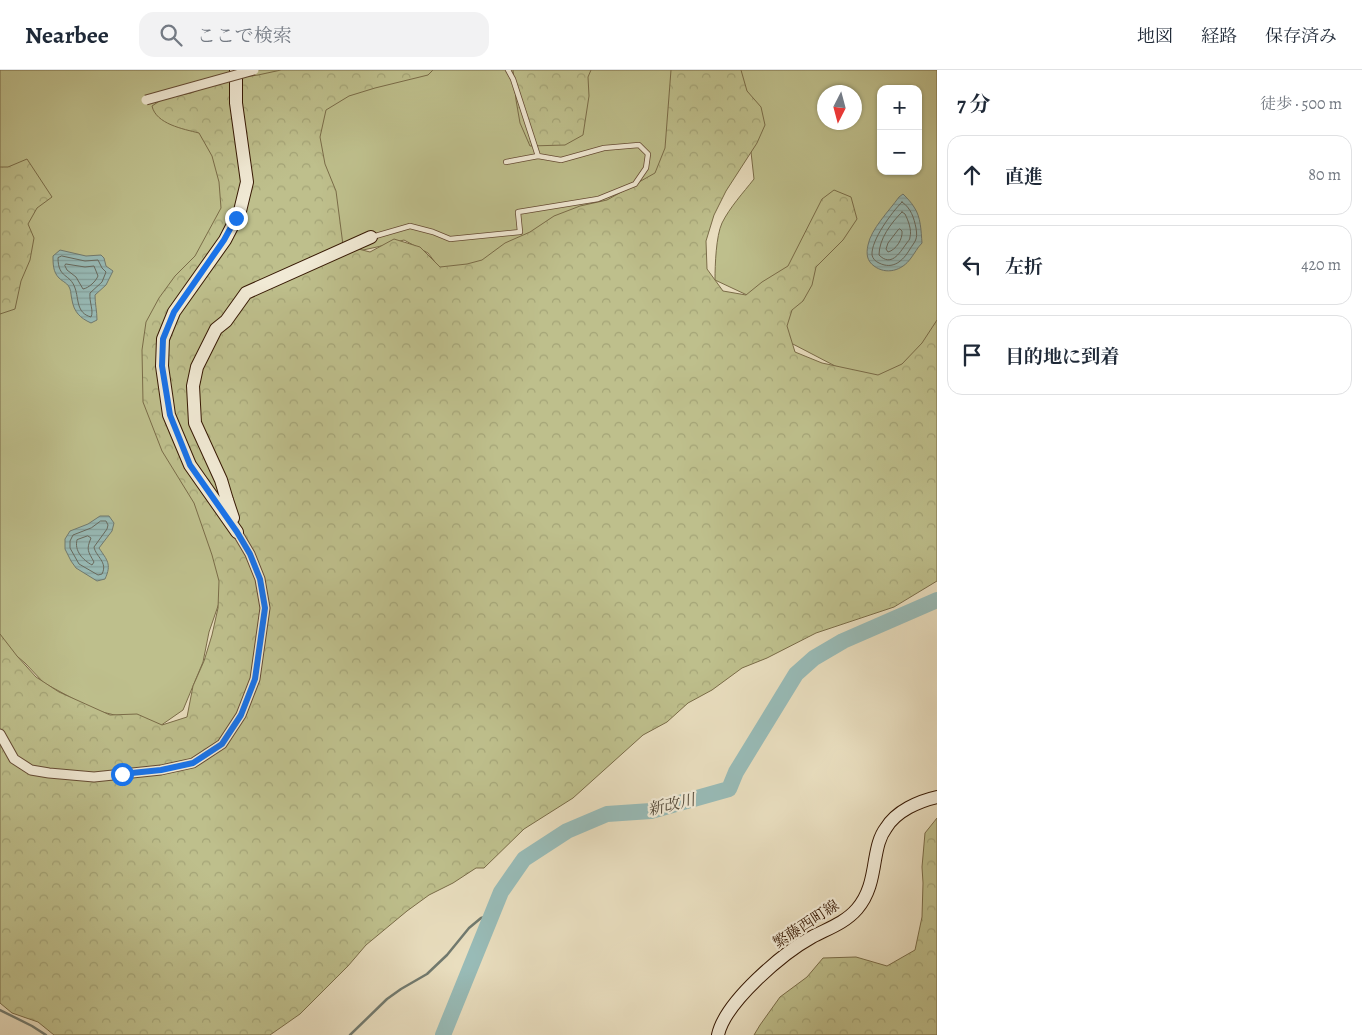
<!DOCTYPE html>
<html lang="ja">
<head>
<meta charset="utf-8">
<style>
  body { margin:0; font-family:Alegreya,"Noto Serif JP",serif; background:#f2f2f3; color:#1f2937 }
  .controls { position:absolute; right:15px; top:15px; display:grid; overflow:hidden; border-radius:10px; box-shadow:0 1px 4px #0004 }
  .controls button { width:45px; height:45px; display:grid; place-items:center; padding:0; border:0; border-bottom:1px solid #e0e1e3; background:#fff; color:#1f2937; font:25px sans-serif }
  .compass { position:absolute; left:817px; top:15px; width:45px; height:45px; border-radius:50%; background:#fff; box-shadow:0 1px 4px #0004; rotate:186deg }
  .stop { position:absolute; width:15px; height:15px; margin:-11px; border:4px solid #1a73e8; border-radius:50%; background:#fff }
  .stop.end { background:#1a73e8; border-color:#fff; box-shadow:0 1px 5px #0008 }
  .list { margin:0; padding:0; list-style:none }
  h2 { display:flex; justify-content:space-between; align-items:center; height:65px; margin:0; padding:0 20px; font-size:21px }
  h2 small { font-size:16px; font-weight:400; color:#747a83 }
  .list li { display:grid; grid-template-columns:32px 1fr auto; gap:15px; align-items:center; box-sizing:border-box; height:80px; margin:0 10px 10px; padding:0 10px; border:1px solid #e0e1e3; border-radius:15px }
  .list b { display:block; font-size:19px; white-space:nowrap }
  .list em { font-size:16px; font-style:normal; color:#747a83 }
  .icon { flex:none; width:28px; height:28px; fill:none; stroke:currentColor; stroke-width:2; stroke-linecap:round; stroke-linejoin:round }
  .map { position:relative; flex:none; width:937px; height:965px; overflow:hidden }
  header { display:flex; align-items:center; gap:30px; box-sizing:border-box; height:70px; padding:0 25px; background:#fff; border-bottom:1px solid #e0e1e3 }
  header strong { font-size:24px }
  nav { display:flex; gap:28px; margin-inline-start:auto; font-size:18px }
  .search { width:350px; height:45px; background:#f2f2f3; display:flex; align-items:center; gap:12px; box-sizing:border-box; padding:0 18px; border-radius:15px; color:#747a83; font-size:19px }
  main { display:flex }
  aside { flex:1; background:#fff }
  .map>svg:first-child { display:block }
  .green { fill:#bebf8c; stroke:#7a6c48; fill-rule:evenodd }
  .forest { fill:url(#forest-crowns); stroke:#7a6c48 }
  .water { fill:url(#water-rules); stroke:#717a6f }
  .lines { fill:none; stroke-linecap:round; stroke-linejoin:round }
  .shore { stroke:#686a5e; stroke-width:1 }
  .stream { stroke:#717a6f; stroke-width:2.5 }
  .river { stroke:#98bbb7; stroke-width:16 }
  .lane-casing { stroke:#644a33; stroke-width:6 }
  .street-casing { stroke:#644a33; stroke-width:11 }
  .secondary-casing { stroke:#371904; stroke-width:14 }
  .lane { stroke:#f1ead5; stroke-width:4.5 }
  .street { stroke:#f1ead5; stroke-width:9 }
  .secondary { stroke:#f1ead5; stroke-width:12 }
  .street-bridge-casing { stroke:#644a33; stroke-width:11; stroke-linecap:butt }
  .street-bridge { stroke:#f1ead5; stroke-width:9 }
  .route { stroke:#1a73e8; stroke-width:6 }
  .labels { text-anchor:middle; stroke-width:4.5; stroke-linejoin:round; paint-order:stroke }
  .street-label { font-size:15px; fill:#371904; stroke:#f1ead5 }
  .water-label { font-size:16px; font-style:italic; fill:#544a3a; stroke:#f1ead5 }
</style>
</head>
<body>
<header>
<strong>Nearbee</strong>
<div class="search"><svg class="icon" aria-label="search" viewBox="0 0 24 24"><circle cx="10" cy="10" r="6"/><path d="M15 15l6 6"/></svg>ここで検索</div>
<nav><a>地図</a><a>経路</a><a>保存済み</a></nav>
</header>
<main>
<div class="map">
<svg width="937" height="965" viewBox="0 0 937 965">
  <defs>
    <pattern id="forest-crowns" width="20" height="18" patternUnits="userSpaceOnUse" patternTransform="scale(1.25)"><rect width="20" height="18" fill="#bebf8c"/><path d="M2 6a3 3 0 1 1 6 0M12 15a3 3 0 1 1 6 0" fill="none" stroke="#a4a477"/></pattern>
    <pattern id="water-rules" width="6" height="5" patternUnits="userSpaceOnUse" patternTransform="scale(1.25)"><rect width="6" height="5" fill="#98bbb7"/><path d="M0 2.5h6" fill="none" stroke="#84a09c"/></pattern>
  </defs>
  <rect width="100%" height="100%" fill="#e9debf"/>
  <filter id="stains"><feTurbulence type="fractalNoise" baseFrequency=".004" numOctaves="4"/><feColorMatrix values="0 0 0 0 .2 0 0 0 0 .09 0 0 0 0 .02 0 0 0 .5 -.17"/></filter>
  <radialGradient id="worn" r=".72"><stop offset=".6" stop-color="#630" stop-opacity="0"/><stop offset="1" stop-color="#630" stop-opacity=".3"/></radialGradient>
  <path class="green" d="M0,0H937V251L926,273L888,311L837,297L789,272L747,225L715,210C715,195 716,166 722,153C730,137 743,123 754,109L751,82L724,79L453,205L438,196L428,183L404,170L377,177L349,183L223,480L219,533L209,562L203,592L183,640L160,656L94,640L44,613L25,593L4,575L0,567ZM881,19H918V101H881ZM824,22H854V52H824Z"/>
  <path class="forest" d="M281,0H433L428,5L375,18L349,26L326,40L320,67L325,94L336,121L343,175L370,182L394,169L420,177L440,197L467,194L482,190L505,173L530,162L554,146L580,136L607,130L655,103L665,78L671,0H741L747,21L761,37L765,55L757,73L726,121L714,145L706,171L707,199L723,221L746,225L762,212L788,196L822,129L834,120L851,127L857,149L843,170L816,197L812,215L803,231L792,240L787,256L795,282L822,293L878,305L902,294L922,273L937,250V511L894,537L816,563L767,588L742,598L712,620L688,633L667,652L643,665L573,728L524,759L484,798H476L453,813L429,825L407,841L366,875L348,896L300,944L270,965H54L38,952L12,943L0,933V564L17,586L36,607L59,622L110,645L137,644L162,655L187,647L193,616L204,591L212,565L218,538L219,511L212,485L194,433L162,381L143,332L142,280L146,252L159,228L175,206L195,186L221,138L219,112L212,86L199,63C183,59 156,54 152,36L164,28L191,23L217,12L230,9L258,5Z
    M513,0H591L588,7L589,26L583,65L565,75L530,76L520,53L516,30Z
    M27,89L52,127L37,138L28,154L34,168L30,190L21,211L15,239L0,244V97H8Z
    M937,748V965H754L760,955L780,927L807,907L823,888L856,887L887,896L915,880L922,847L923,813L922,797L925,763Z"/>
  <path class="water" d="M903,124C907,128 911,132 914,137C921,147 921,161 922,173C917,178 915,183 911,188C902,201 886,205 874,196C867,191 866,184 868,175C871,159 889,141 899,127Z
    M60,180L86,186L101,185L104,188L106,196L113,201L106,215L95,225C95,234 97,241 97,250L91,253C80,248 74,242 72,230C71,226 71,222 70,219C68,213 63,212 59,208C53,202 53,194 53,186Z
    M100,446H109L114,453L112,461L99,478C107,490 112,494 105,509L97,511L76,498L71,491L65,479V469L70,461L88,454Z"/>
  <g class="lines">
    <path class="shore" d="M902,132C911,138 914,148 916,158C918,170 915,171 910,179C903,191 893,200 879,193C875,191 873,189 872,185C871,170 892,142 902,132Z
      M902,142L905,144C908,150 912,160 910,167C910,170 908,171 906,174C899,184 891,197 879,185C879,169 891,153 902,142Z
      M900,159L902,161C903,169 896,180 888,182L886,179L888,173L898,160Z
      M62,186L85,191L98,190L102,198L106,202L102,212L90,223C89,232 94,241 91,247C76,243 79,229 75,218C70,203 58,209 58,188Z
      M66,194L85,197L94,196L98,206C96,211 89,218 83,219L76,207L67,200L65,196Z
      M101,451H106L108,455L107,459L94,477C96,487 108,492 102,504L98,505L79,494L70,478V471L73,465L91,458Z
      M88,466L91,468C86,480 88,481 94,492L92,495C83,490 74,481 77,470Z"/>
    <path class="stream" d="M0,940L32,956L46,965
      M350,965L387,929L401,919L427,904L447,885L469,858L481,848L492,845"/>
    <path class="river" d="M443,965L501,822L524,789L567,761L607,744L651,741L729,719L736,702L796,604L814,588L843,571L937,530"/>
    <defs>
      <path id="lane" d="M508,0L513,9L538,86
        M372,167L410,156L433,162L450,169L520,162L518,142L598,129L635,114L646,98L648,84L639,75L604,78L561,90L538,86L506,92"/>
      <path id="street" d="M0,664L14,689L31,700L49,703L94,707L161,700L193,693L222,674L241,645L255,609L265,538L260,509L250,484L237,462"/>
      <path id="secondary" d="M236,0V33L247,112L240,141L225,170L174,242L163,269L162,296L169,345L190,395L237,462
        M233,448L227,430L221,410L195,353L193,316L197,297L216,259L226,251L246,223L371,167
        M718,965C725,932 783,883 812,867C827,859 845,853 857,839C869,825 872,809 875,790C877,779 879,767 886,758C896,741 919,731 937,727"/>
    </defs>
    <use href="#lane" class="lane-casing"/>
    <use href="#street" class="street-casing"/>
    <use href="#secondary" class="secondary-casing"/>
    <use href="#lane" class="lane"/>
    <use href="#street" class="street"/>
    <use href="#secondary" class="secondary"/>
    <defs>
      <path id="street-bridge" d="M146,30L254,0"/>
    </defs>
    <use href="#street-bridge" class="street-bridge-casing"/>
    <use href="#street-bridge" class="street-bridge"/>
  </g>
  <g class="lines">
    <path class="route" d="M122,704L161,700L193,693L222,674L241,645L255,609L265,538L260,509L250,484L237,462L190,395L170,345L162,296L163,269L174,242L224,170L236,148"/>
  </g>
  <g class="labels">
    <g class="street-label">
      <text transform="translate(806 854) rotate(-33)" y="5">繁藤西町線</text>
    </g>
    <g class="water-label">
      <text transform="translate(671 734) rotate(-13)" y="6">新改川</text>
    </g>
  </g>
  <rect width="100%" height="100%" filter="url(#stains)"/>
  <rect width="100%" height="100%" fill="url(#worn)"/>
</svg>
<div class="controls">
<button>+</button>
<button>−</button>
</div>
<svg class="compass" viewBox="-18 -18 36 36"><path d="M0-13l5 13h-10z" fill="#e53935"/><path d="M0 13l5-13h-10z" fill="#747a83"/></svg>
<div class="stop" style="left:122px;top:704px"></div>
<div class="stop end" style="left:236px;top:148px"></div>
</div>
<aside>
<h2>7 分<small>徒歩 · 500 m</small></h2>
<ul class="list">
<li><svg class="icon" aria-label="ahead" viewBox="0 0 24 24"><path d="M12 20V5M6 11l6-6 6 6"/></svg><div><b>直進</b></div><em>80 m</em></li>
<li><svg class="icon" aria-label="left" viewBox="0 0 24 24"><path d="M17 20v-9H6M10 6l-5 5 5 5"/></svg><div><b>左折</b></div><em>420 m</em></li>
<li><svg class="icon" aria-label="arrive" viewBox="0 0 24 24"><path d="M6 21V4h12l-3 4 3 4H6"/></svg><div><b>目的地に到着</b></div></li>
</ul>
</aside>
</main>
</body>
</html>
